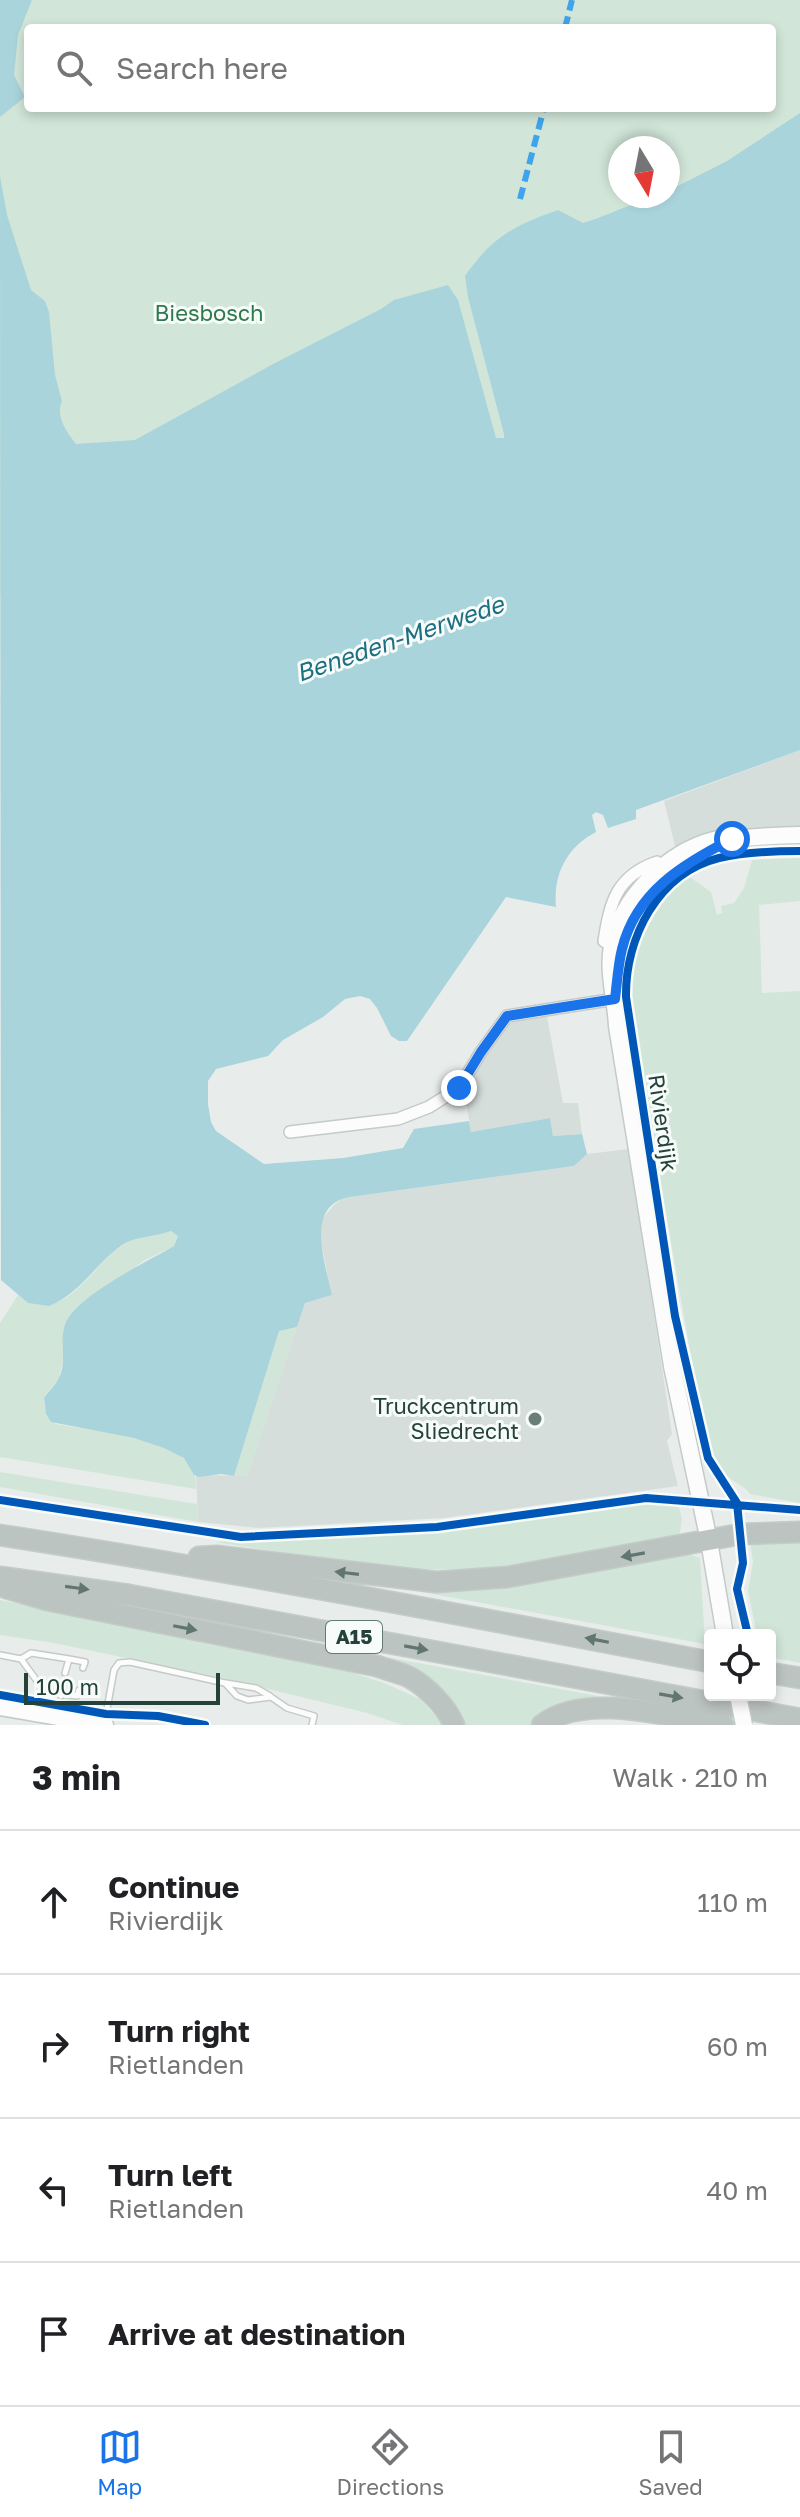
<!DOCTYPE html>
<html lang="en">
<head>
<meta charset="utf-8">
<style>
  body { margin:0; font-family:"Golos Text",sans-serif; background:#f6f6f6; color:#202124 }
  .controls { position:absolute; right:24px; bottom:24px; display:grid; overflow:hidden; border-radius:8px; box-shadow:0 4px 12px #0003 }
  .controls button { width:72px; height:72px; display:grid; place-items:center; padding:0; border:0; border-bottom:2px solid #e0e0e0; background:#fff; color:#202124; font:40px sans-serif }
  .compass { position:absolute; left:608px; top:136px; width:72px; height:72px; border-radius:50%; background:#fff; box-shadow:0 4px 12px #0003; rotate:170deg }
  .scale { position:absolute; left:24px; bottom:20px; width:196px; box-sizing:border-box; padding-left:8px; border:4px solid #24423a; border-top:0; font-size:22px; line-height:28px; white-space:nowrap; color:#24423a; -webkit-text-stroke:6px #f7fbf9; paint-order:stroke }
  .stop { position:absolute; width:24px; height:24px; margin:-18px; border:6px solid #1a73e8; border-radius:50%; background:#fff }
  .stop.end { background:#1a73e8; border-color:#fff; box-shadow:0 2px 8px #0008 }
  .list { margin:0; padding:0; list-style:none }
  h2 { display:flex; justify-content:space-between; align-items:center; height:104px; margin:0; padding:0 32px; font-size:34px }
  h2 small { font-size:26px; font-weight:400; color:#757577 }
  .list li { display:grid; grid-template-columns:52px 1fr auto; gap:24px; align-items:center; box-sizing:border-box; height:144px; padding:0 32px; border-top:2px solid #e0e0e0 }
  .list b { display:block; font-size:30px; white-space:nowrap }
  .list p { margin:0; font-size:26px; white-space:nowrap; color:#757577 }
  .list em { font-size:26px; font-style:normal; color:#757577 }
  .icon { flex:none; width:44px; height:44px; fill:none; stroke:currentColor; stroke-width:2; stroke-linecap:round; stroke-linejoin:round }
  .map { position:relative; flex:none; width:800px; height:1725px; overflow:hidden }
  .search { position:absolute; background:#fff; box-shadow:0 4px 12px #0003; left:24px; right:24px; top:24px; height:88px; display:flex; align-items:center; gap:20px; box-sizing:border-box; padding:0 28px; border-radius:8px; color:#757577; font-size:30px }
  .sheet { height:680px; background:#fff }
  nav { display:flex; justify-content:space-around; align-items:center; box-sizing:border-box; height:112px; border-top:2px solid #e0e0e0; background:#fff; font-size:22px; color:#757577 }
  nav a { display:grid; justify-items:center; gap:4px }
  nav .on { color:#1a73e8 }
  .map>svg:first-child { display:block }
  .built { fill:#d6dedb }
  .green { fill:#d1e6d8; fill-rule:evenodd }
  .water { fill:#a9d4db }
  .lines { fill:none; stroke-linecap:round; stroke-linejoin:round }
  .lane-casing { stroke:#c5cac8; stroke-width:8 }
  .street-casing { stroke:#c5cac8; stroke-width:14 }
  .secondary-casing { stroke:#c3cbc8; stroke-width:19 }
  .highway-casing { stroke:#c3ccc9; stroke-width:23 }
  .lane { stroke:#fcfcfc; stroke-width:5 }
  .street { stroke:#fcfcfc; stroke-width:11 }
  .secondary { stroke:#fcfcfc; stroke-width:16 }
  .highway { stroke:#bcc4c2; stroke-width:20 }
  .secondary-bridge-casing { stroke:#c3cbc8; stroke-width:19; stroke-linecap:butt }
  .secondary-bridge { stroke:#fcfcfc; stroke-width:16 }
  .quiet { stroke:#3ea4ec; stroke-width:6; stroke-dasharray:12 6; stroke-linecap:butt }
  .cycleway-casing { stroke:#f7fbf9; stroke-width:13 }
  .cycleway { stroke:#0057b8; stroke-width:8 }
  .oneway { fill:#617670 }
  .route { stroke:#1a73e8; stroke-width:10 }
  .poi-dot { fill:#697e78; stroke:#f7fbf9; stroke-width:3 }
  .labels { text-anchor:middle; stroke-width:6; stroke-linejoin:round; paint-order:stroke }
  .shield { fill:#f7fbf9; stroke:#637a73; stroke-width:2 }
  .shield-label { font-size:20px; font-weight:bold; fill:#24423a }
  .park-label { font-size:22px; fill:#2d7a4b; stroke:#f7fbf9 }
  .street-label { font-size:22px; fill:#24423a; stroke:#f7fbf9 }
  .poi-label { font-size:22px; fill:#24423a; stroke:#f7fbf9; text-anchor:end }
  .water-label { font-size:24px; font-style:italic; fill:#1c6f80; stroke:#f7fbf9 }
</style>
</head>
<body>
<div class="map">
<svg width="800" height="1725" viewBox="0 0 800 1725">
  <rect width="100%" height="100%" fill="#e8edeb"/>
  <path class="built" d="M800,750V834L676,850L664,801Z
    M546,1011L563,1103H578L582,1134L553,1136L550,1118L471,1132L463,1084L504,1025Z
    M629,1149L672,1434L667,1441L678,1486L444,1518L259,1528L198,1522L196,1475L247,1476L305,1303L332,1295L319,1234L323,1218L334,1205L343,1198L574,1166L587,1154Z"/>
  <path class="green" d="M0,0H800V324L504,437L0,595ZM28,28H772V108H28ZM620,148H668V196H620Z
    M800,858V901L759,905L762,993L800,991V1503L750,1494C743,1484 732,1482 724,1473C713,1460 709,1440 703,1424C685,1324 668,1224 650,1124C644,1087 627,1015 631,979C637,938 655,901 687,875L711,892L717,915L722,913L721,906L734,903L744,888L752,860Z
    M171,1231L178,1236L174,1246L143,1261L64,1326V1354L59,1380L44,1398C44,1408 46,1419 56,1424C91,1431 159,1436 186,1460C194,1468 196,1478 196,1489L0,1457V1323L18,1295C65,1328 89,1267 123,1245C136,1236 155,1237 171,1231Z
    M297,1327L247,1476H234L279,1330Z
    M0,1472L197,1504L198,1522L0,1487Z
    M643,1502L678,1505L682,1518L680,1533L667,1543L509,1568L419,1570L351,1563L215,1542L409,1531Z
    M750,1541L800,1542V1663L770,1657V1635H757L748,1591L753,1562Z
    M686,1553L700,1558L705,1644L373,1583Z
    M0,1600L113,1621L203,1643L347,1671L384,1683L420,1699L444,1725H403L367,1713L232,1680L54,1643L0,1635Z
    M167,1617L642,1704L534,1725H459L438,1693Z"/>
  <path class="water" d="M0,0H32L18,35L14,75L25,97L0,117Z
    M800,113V750L636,810V819L608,828L603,815L596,812L592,815L596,832C567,847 553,874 556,907L506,897L407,1041H399L391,1036L377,1008L370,999L360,996L345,999L323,1017L283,1040L268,1056L216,1069L208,1081V1104L211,1122L216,1131L264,1164L343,1158L403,1148L414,1129L469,1121L471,1132L550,1118L553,1136L582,1134L587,1154L574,1166L350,1197C303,1205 326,1265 332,1295L305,1303L297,1327L279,1331L234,1476L221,1474L199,1477L194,1475L184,1458L164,1448L134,1438L51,1422L46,1414L44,1398C49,1391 56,1385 59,1378C67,1362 60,1344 64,1328C70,1298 149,1261 174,1246L178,1236L171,1231C155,1237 136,1236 122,1245C95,1264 81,1293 49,1306L28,1303L1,1280L0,176L7,215L31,290L45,301L49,312L55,375L62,401C55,417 67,432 76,444L135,440L275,363L381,309L394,300L448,285L458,300L496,438H504V434L468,297L465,276C492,237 515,225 558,210L583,223C609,216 643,196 668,196V191L727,161Z"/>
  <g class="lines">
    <defs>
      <path id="lane" d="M0,1655L21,1659L45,1692L40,1709
        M21,1659L31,1653L69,1659L65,1673
        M69,1659L85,1662L83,1668
        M226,1683L256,1688L270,1696
        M45,1692L77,1696L79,1690
        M61,1696L63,1687
        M105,1720L114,1670L119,1663L130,1662L225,1683L237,1696L248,1700L271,1697L287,1708L314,1716L312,1725"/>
      <path id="street" d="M617,949L604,941C610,903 616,876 657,862L667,871
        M290,1132L398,1119L429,1107L459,1088L481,1052L507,1016L615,999"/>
      <path id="secondary" d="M621,954L641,906L671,874
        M725,1635L709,1541L672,1366L617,1026C616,1001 607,972 612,946C621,898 667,852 714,840C720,838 726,839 732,839C755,837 777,835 800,835
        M0,1707L105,1725"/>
      <path id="highway" d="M0,1535C238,1572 474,1617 710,1662
        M199,1557L217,1556L436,1582L508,1577L741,1534L800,1532
        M0,1577L129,1595L800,1719
        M6,1588L47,1600L377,1666C387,1670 399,1672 409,1677C426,1686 447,1707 454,1725
        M770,1673L800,1678
        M542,1725C585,1691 672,1717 723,1725"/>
    </defs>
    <use href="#lane" class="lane-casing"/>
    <use href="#street" class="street-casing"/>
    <use href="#secondary" class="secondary-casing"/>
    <use href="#highway" class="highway-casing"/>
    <use href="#lane" class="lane"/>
    <use href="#street" class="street"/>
    <use href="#secondary" class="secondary"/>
    <use href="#highway" class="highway"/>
    <defs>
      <path id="secondary-bridge" d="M738,1695L744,1725"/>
    </defs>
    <use href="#secondary-bridge" class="secondary-bridge-casing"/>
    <use href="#secondary-bridge" class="secondary-bridge"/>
    <path class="quiet" d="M565,28L572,0
      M520,199L544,108"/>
    <defs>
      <path id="cycleway" d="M0,1500L241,1537L437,1527L646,1498L800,1510
        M748,1635L737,1589L743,1563L737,1503L708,1458L675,1316L626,997C625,938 658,873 719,858C745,852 774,851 800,851
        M0,1695L106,1714L158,1716L205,1725"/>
    </defs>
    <use href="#cycleway" class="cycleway-casing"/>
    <use href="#cycleway" class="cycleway"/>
  </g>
  <defs><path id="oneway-solid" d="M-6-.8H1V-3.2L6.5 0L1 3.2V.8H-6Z" transform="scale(2)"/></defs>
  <g class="oneway">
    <use href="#oneway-solid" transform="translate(633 1555) rotate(170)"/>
    <use href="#oneway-solid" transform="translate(347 1573) rotate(-173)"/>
    <use href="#oneway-solid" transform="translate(77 1588) rotate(8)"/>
    <use href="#oneway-solid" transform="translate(185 1628) rotate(11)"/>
    <use href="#oneway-solid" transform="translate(597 1640) rotate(-169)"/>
    <use href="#oneway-solid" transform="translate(416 1648) rotate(10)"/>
    <use href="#oneway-solid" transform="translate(671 1696) rotate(10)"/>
  </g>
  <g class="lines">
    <path class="route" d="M459,1088L481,1052L507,1016L615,999C617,983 618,965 622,949C636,892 683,864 732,839"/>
  </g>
  <circle class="poi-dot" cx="535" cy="1419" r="8"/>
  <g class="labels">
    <rect class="shield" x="326" y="1621" width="56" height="32" rx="6"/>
    <g class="shield-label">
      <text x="354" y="1644">A15</text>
    </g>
    <g class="park-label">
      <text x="209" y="321">Biesbosch</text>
    </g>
    <g class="street-label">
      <text transform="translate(663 1123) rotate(82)" y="8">Rivierdijk</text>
    </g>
    <g class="poi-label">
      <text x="519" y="1414">Truckcentrum<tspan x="519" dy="25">Sliedrecht</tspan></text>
    </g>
    <g class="water-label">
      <text transform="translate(400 639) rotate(-19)" y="8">Beneden-Merwede</text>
    </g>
  </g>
</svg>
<div class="controls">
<button><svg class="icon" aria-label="locate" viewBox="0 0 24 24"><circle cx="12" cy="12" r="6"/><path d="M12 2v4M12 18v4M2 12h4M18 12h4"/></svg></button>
</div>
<svg class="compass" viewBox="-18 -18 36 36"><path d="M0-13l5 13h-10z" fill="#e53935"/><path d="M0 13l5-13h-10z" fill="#757577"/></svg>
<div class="scale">100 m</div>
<div class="stop" style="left:732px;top:839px"></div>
<div class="stop end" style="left:459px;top:1088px"></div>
<div class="search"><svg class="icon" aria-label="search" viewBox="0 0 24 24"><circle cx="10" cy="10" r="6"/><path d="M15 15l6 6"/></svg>Search here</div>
</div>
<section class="sheet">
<h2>3 min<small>Walk · 210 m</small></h2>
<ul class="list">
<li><svg class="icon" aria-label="ahead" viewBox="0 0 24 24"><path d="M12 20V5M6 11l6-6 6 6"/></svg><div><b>Continue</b><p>Rivierdijk</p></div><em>110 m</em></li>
<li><svg class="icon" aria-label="right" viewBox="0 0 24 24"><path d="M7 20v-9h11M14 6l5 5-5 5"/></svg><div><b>Turn right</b><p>Rietlanden</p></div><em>60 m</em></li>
<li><svg class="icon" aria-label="left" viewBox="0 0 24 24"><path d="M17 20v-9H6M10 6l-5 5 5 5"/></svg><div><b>Turn left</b><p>Rietlanden</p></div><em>40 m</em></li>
<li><svg class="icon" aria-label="arrive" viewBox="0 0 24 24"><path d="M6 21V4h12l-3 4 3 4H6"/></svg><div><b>Arrive at destination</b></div></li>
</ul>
</section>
<nav>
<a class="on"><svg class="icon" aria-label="map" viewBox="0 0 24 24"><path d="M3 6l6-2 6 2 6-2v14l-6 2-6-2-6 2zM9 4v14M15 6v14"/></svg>Map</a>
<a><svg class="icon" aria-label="directions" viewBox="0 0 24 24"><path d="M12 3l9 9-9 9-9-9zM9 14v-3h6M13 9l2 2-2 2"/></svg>Directions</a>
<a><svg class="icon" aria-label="saved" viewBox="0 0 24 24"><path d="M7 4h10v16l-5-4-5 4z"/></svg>Saved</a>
</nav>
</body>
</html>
